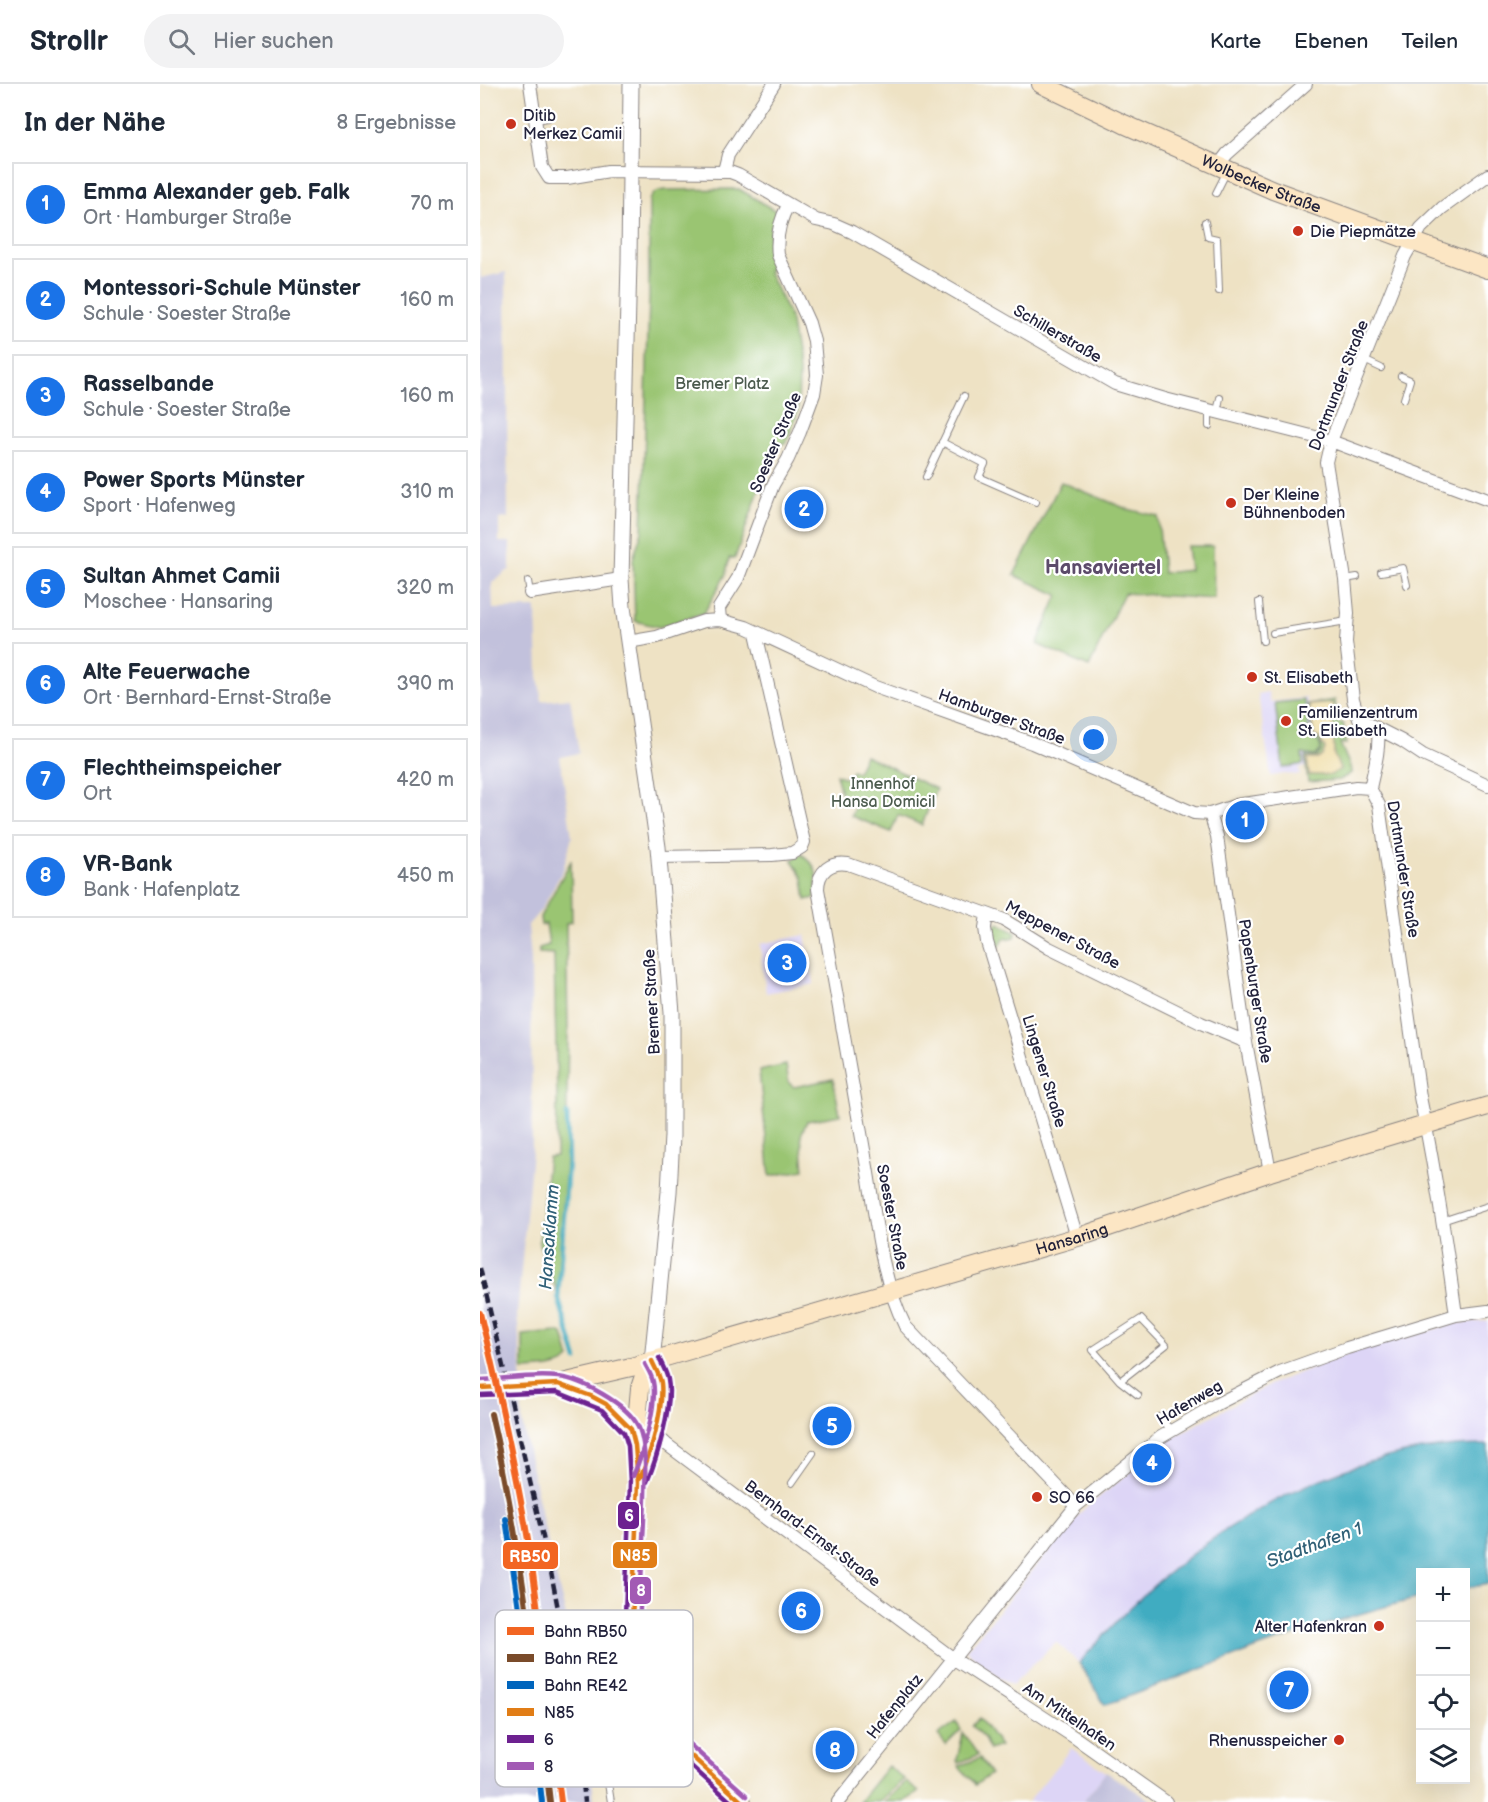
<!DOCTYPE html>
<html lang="de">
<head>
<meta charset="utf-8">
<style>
  body { margin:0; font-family:"Balsamiq Sans",sans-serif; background:#f2f2f3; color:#1f2937 }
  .controls { position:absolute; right:18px; bottom:18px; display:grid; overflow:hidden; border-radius:0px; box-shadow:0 6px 24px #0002 }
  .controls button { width:54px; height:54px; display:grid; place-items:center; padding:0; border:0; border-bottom:2px solid #e0e1e3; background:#fff; color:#1f2937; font:30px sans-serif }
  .you { position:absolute; left:614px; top:656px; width:21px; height:21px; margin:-15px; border:4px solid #fff; border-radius:50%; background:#1a73e8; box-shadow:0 0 0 9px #1a73e833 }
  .badge { display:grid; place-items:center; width:39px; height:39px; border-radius:50%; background:#1a73e8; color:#fff; font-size:20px; font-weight:700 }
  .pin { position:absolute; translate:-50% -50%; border:3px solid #fff; box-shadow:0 2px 6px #0006 }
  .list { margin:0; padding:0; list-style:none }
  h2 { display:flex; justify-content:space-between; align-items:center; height:78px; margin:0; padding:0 24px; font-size:26px }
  h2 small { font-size:20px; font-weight:400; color:#747a83 }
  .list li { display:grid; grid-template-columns:39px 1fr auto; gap:18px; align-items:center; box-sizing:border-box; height:84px; margin:0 12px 12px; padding:0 12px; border:2px solid #e0e1e3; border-radius:0px }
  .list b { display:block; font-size:22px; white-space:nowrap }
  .list p { margin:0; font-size:20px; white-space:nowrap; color:#747a83 }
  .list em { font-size:20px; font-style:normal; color:#747a83 }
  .icon { flex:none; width:33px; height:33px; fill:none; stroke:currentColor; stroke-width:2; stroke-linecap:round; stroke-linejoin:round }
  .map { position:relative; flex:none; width:1008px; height:1718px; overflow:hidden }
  header { display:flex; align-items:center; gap:36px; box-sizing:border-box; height:84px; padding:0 30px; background:#fff; border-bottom:2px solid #e0e1e3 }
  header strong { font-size:28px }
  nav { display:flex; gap:33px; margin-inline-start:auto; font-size:21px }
  .search { width:420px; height:54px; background:#f2f2f3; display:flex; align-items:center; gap:15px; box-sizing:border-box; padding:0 21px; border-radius:33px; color:#747a83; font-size:22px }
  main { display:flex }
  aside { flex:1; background:#fff }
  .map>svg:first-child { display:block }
  .built { fill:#ddd5f6 }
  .industrial { fill:#c2c1dc }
  .green { fill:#9ac572; stroke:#5e7456; stroke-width:1.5 }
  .sand { fill:#eeda9e; stroke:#887e6c; stroke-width:1.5 }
  .water { fill:#41acc1; stroke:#32677e; stroke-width:1.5 }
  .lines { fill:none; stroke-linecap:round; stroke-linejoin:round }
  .stream { stroke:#41acc1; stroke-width:4.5 }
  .service-casing { stroke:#888280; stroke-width:8 }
  .minor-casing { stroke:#888280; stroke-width:14 }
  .tertiary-casing { stroke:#888280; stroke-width:17 }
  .secondary-casing { stroke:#888280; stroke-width:20 }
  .service { stroke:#fff; stroke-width:6 }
  .minor { stroke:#fff; stroke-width:12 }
  .tertiary { stroke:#fff; stroke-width:15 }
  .secondary { stroke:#fce6c4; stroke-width:18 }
  .rail { stroke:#22223b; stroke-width:4.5; stroke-dasharray:9 4.5; stroke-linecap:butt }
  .bus-1-casing { stroke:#fff; stroke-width:9 }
  .bus-2-casing { stroke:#fff; stroke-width:9 }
  .bus-3-casing { stroke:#fff; stroke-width:9 }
  .bus-1 { stroke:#e17d16; stroke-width:4.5 }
  .bus-2 { stroke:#6d2190; stroke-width:4.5 }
  .bus-3 { stroke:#a25ab4; stroke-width:4.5 }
  .rail-1-casing { stroke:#fff; stroke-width:10 }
  .rail-2-casing { stroke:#fff; stroke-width:10 }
  .rail-3-casing { stroke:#fff; stroke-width:10 }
  .rail-1 { stroke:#f26522; stroke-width:6 }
  .rail-2 { stroke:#7a4b2a; stroke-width:6 }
  .rail-3 { stroke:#0065bd; stroke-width:6 }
  .poi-dot { fill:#c8321e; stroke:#fff; stroke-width:2 }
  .labels { text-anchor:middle; stroke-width:4.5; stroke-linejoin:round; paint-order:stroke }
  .poi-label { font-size:16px; fill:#22223b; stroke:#fff; text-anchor:start }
  .street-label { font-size:16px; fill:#22223b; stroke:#fff }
  .park-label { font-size:16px; fill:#4c5b4e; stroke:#fff }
  .water-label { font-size:18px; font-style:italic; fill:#306077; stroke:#fff }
  .quarter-label { font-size:20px; font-weight:bold; fill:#5c4b6a; stroke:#fff }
  .key { fill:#fff; stroke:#bdbdc4; stroke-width:1.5 }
  .key-label { font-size:16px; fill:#22223b }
  .line-badge { stroke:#fff; stroke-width:2 }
  .badge-label { font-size:16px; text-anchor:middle; font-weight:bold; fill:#fff }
</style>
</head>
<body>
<header>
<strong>Strollr</strong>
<div class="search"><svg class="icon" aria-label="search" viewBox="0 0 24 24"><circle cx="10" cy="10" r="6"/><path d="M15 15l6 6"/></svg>Hier suchen</div>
<nav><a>Karte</a><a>Ebenen</a><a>Teilen</a></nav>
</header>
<main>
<aside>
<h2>In der Nähe<small>8 Ergebnisse</small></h2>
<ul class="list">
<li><span class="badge">1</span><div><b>Emma Alexander geb. Falk</b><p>Ort · Hamburger Straße</p></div><em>70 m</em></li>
<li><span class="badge">2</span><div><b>Montessori-Schule Münster</b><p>Schule · Soester Straße</p></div><em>160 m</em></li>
<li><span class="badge">3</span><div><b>Rasselbande</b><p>Schule · Soester Straße</p></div><em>160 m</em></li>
<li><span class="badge">4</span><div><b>Power Sports Münster</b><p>Sport · Hafenweg</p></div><em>310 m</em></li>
<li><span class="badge">5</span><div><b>Sultan Ahmet Camii</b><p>Moschee · Hansaring</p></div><em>320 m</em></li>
<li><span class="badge">6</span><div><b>Alte Feuerwache</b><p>Ort · Bernhard-Ernst-Straße</p></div><em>390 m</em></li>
<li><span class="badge">7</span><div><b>Flechtheimspeicher</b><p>Ort</p></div><em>420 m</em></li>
<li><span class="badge">8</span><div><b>VR-Bank</b><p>Bank · Hafenplatz</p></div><em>450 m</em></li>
</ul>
</aside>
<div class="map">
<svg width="1008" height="1718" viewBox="0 0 1008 1718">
  <rect width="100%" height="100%" fill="#fff"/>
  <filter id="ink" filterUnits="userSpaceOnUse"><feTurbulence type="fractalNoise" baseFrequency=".0167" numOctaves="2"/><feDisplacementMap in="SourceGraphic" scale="12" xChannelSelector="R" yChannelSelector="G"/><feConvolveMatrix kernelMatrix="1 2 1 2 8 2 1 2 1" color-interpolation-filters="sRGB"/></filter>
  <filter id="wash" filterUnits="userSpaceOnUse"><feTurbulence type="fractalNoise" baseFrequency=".008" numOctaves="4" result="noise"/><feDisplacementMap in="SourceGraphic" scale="24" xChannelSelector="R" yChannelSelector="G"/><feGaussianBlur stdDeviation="1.35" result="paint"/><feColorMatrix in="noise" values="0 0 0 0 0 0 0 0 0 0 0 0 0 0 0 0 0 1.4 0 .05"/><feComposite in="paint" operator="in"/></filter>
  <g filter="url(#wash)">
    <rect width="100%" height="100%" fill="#eee2c4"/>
    <path class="built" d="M788,608L790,618L826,614L833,653L838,655L842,664L841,669L836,673H825L826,683L819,684L820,691L804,690L791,692L778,610Z
      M325,851L334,900L286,909L280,860Z
      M1008,1237V1361L959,1363L913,1371L845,1395L784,1424L748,1445L698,1481L651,1523L599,1579L576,1558L532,1601L507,1585L486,1566L603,1426L693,1353L787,1302L871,1268L977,1239Z
      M591,1664L626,1688L603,1718H548Z"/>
    <path class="industrial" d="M0,178L1,194L26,188L28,434L19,435V458H30V485L12,499L13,525L56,524L58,592L62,617L90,614L99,669L80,673L92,753L83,786L61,826L48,841L51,875L52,1067L37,1230L41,1279L42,1338L63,1438L92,1558L110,1671L114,1718H0Z
      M626,1688L673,1718H603Z"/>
    <path class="green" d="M259,105L296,127C290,149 286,160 294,183L288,187L310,233L319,288L318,327L306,360L302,359L299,365L294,364L255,474H249L246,490L224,529L179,543L155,537L153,475L162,447L169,213V116C173,108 177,107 185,106Z
      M581,398L647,425L678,432L683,489L710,486L707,462H733L734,515L644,509L609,583L557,560L578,511L534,491Z
      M824,616L830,654L839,658L841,666L835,672L822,670L823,680L803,684L795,619Z
      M855,616L857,639H863L867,660L860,659L871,685V689L860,696L828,698L825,673H836C843,667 843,662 838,655L833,653L827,620Z
      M385,671L456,705L442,741L418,731L411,748L371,732L377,715L363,718L356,690L369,696L372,686L377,688Z
      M321,770C341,783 337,794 335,814L326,816L323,794L312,776Z
      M91,777L92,838L86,839L88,944L86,1080L77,1208L59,1159L68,1073L76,1072L77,1014L74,870L59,869V864L69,861L66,840L61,841L60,833Z
      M519,839L536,849L535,853L524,855L518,865L512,845Z
      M306,981L309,999L314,1003L353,995L360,1031L327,1037L321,1051L324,1086L290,1092L279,987Z
      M78,1248L83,1250L90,1275C79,1286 59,1285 43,1286V1251Z
      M500,1634L520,1662L509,1666L504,1654L492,1642Z
      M476,1638L481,1646L466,1661L458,1651Z
      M483,1649L498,1671L478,1679L477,1676Z
      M500,1674L511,1690L495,1701C492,1693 483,1691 479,1682Z
      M408,1682L424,1695L399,1718H379Z
      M426,1698L439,1708L424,1718H404Z"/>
    <path class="sand" d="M853,619L854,671L860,685L851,691H829L827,675H836L842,672L845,665L840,654L834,652L829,621Z"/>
    <path class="water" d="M1008,1361V1500L986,1504V1488H940V1514C833,1539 729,1583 625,1621L599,1579C616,1560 633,1540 652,1522C745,1431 875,1359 1008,1361Z"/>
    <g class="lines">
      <path class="stream" d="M87,1029L88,1079L78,1213L97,1276"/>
    </g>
  </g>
  <g filter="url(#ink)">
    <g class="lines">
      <defs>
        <path id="service" d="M56,36L68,34
          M736,109L747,87
          M725,138L728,153L737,155L739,207
          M884,276L901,284
          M921,292L930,296L924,315
          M737,328L740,314
          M729,342V326
          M462,358L505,380L499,393L556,418
          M446,393L484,312
          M901,488L923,484L927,501
          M865,495L877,493
          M48,497L50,509
          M779,518L783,557
          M793,549L867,537
          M962,1137L1008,1122
          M640,1297L686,1261L661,1235L613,1266L640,1297L658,1311
          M679,1333L692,1347
          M312,1399L333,1369
          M284,1433L295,1421
          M127,1693L131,1718"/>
        <path id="minor" d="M50,0L62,83L69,94H87L129,87L250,88L258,91L336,136L354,140L372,148L635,300L685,315L851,357L1008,416
          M738,82L747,70L826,0
          M244,87L248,71L294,0
          M1008,91L962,124L941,144L925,172L851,357L846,378L865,495L868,529L866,558L873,615L879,635L922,657L943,671L1008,701
          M50,509L141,495
          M240,536L239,524L258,494L293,401L308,375L320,348L334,310L337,291L334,257L329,239L298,171C296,154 300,136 308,121
          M148,558L177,553L224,537L240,536L266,543L395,603L552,659L714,729L730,730L757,721L876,703L890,704
          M898,646C900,666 894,685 890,704L899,721L940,1013C955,1085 966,1158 976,1231
          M730,730L737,752L766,958L790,1088
          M179,773L292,771L312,769L322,763L324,758L276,549
          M507,830L505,844L507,858L597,1153
          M174,1349L186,1360L474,1575L597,1655L686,1718
          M596,1422L425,1242C401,1194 396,1136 387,1083C370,991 355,898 338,805C338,787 351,777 368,780L524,836L569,864L721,939L766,958
          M358,1718L596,1422L681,1353L737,1320L800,1288L867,1264L976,1231L1008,1227"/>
        <path id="tertiary" d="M151,0L149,178L141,495L143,523L178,763L192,929V1052L189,1108L172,1277"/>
        <g id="secondary">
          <path id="s1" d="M561,0L644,40L793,106L1008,185"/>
          <path d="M172,1277L164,1292L160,1304L155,1361L158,1399L150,1584L152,1602L156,1613L164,1627L174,1638L262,1718"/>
          <path d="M78,1300C109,1311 146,1322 154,1357"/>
          <path id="s2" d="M0,1304L78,1300L151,1283L608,1150L790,1088L1008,1022"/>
          <path d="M159,1397L170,1371L181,1314V1297L172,1277"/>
        </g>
      </defs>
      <use href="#service" class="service-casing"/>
      <use href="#minor" class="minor-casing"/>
      <use href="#tertiary" class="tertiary-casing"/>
      <use href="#secondary" class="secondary-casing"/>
      <use href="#service" class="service"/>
      <use href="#minor" class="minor"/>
      <use href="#tertiary" class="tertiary"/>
      <use href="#secondary" class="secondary"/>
      <path class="rail" d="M0,1184L70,1483L84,1556L96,1632L105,1718"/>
      <defs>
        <path id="bus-1" d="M0,1304L78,1300L111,1312L126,1320L151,1345L155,1361L158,1399L150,1584C152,1606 159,1621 174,1638L262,1718
          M160,1395C170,1371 184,1325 181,1299C180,1292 175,1284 172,1277"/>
        <path id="bus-2" d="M0,1311L77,1308L122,1326L144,1349L148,1362L150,1399L143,1584C145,1608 152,1625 168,1643L251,1718
          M167,1398C177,1374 193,1321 188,1296C187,1289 182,1281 179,1274"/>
        <path id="bus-3" d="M0,1296C24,1295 55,1290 78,1293C101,1295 147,1320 158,1342C170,1366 164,1428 163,1456C161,1498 159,1541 158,1584C160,1604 166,1618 179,1633L267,1712
          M153,1392C162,1372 178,1319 173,1298C172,1292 168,1286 165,1280"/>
      </defs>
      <use href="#bus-1" class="bus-1-casing"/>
      <use href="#bus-2" class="bus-2-casing"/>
      <use href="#bus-3" class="bus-3-casing"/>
      <use href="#bus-1" class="bus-1"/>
      <use href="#bus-2" class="bus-2"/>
      <use href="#bus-3" class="bus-3"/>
      <defs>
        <path id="rail-1" d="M0,1229C18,1304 35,1380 48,1456C62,1543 70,1631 81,1718"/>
        <path id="rail-2" d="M11,1330C41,1458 55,1588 70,1718"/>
        <path id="rail-3" d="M26,1435L45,1566L62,1718"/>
      </defs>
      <use href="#rail-1" class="rail-1-casing"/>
      <use href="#rail-2" class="rail-2-casing"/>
      <use href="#rail-3" class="rail-3-casing"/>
      <use href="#rail-1" class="rail-1"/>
      <use href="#rail-2" class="rail-2"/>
      <use href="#rail-3" class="rail-3"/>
    </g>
  </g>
  <g class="poi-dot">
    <circle cx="31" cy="40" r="6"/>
    <circle cx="818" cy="147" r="6"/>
    <circle cx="751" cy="419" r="6"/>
    <circle cx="772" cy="593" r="6"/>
    <circle cx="806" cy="637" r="6"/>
    <circle cx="557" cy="1413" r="6"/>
    <circle cx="899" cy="1542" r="6"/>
    <circle cx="859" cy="1656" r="6"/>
  </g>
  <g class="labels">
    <g class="poi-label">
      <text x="43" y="37">Ditib<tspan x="43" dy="18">Merkez Camii</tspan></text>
      <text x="830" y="153">Die Piepmätze</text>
      <text x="763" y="416">Der Kleine<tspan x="763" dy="18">Bühnenboden</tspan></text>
      <text x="784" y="599">St. Elisabeth</text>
      <text x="818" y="634">Familienzentrum<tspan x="818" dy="18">St. Elisabeth</tspan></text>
      <text x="569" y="1419">SO 66</text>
      <text x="887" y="1548" text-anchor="end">Alter Hafenkran</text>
      <text x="847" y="1662" text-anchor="end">Rhenusspeicher</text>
    </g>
    <g class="street-label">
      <text dy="6" stroke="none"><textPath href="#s1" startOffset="242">Wolbecker Straße</textPath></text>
      <text transform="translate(578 249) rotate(30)" y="6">Schillerstraße</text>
      <text transform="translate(858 301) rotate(-69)" y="6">Dortmunder Straße</text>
      <text transform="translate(295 358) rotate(-67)" y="6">Soester Straße</text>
      <text transform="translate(522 632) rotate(20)" y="6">Hamburger Straße</text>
      <text transform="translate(924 785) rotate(81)" y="6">Dortmunder Straße</text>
      <text transform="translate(583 850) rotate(28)" y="6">Meppener Straße</text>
      <text transform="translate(776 907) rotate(81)" y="6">Papenburger Straße</text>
      <text transform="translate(171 918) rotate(-93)" y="6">Bremer Straße</text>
      <text transform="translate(565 987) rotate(73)" y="6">Lingener Straße</text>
      <text transform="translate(413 1133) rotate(79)" y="6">Soester Straße</text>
      <text dy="6" stroke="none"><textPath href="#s2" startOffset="612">Hansaring</textPath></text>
      <text transform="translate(709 1318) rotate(-30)" y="6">Hafenweg</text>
      <text transform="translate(333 1449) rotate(37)" y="6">Bernhard-Ernst-Straße</text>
      <text transform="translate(414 1622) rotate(-51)" y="6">Hafenplatz</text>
      <text transform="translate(590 1632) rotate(34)" y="6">Am Mittelhafen</text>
    </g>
    <g class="park-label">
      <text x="242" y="305">Bremer Platz</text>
      <text x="403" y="705">Innenhof<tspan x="403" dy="18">Hansa Domicil</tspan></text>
    </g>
    <g class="water-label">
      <text transform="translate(69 1153) rotate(-86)" y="6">Hansaklamm</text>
      <text transform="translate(834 1461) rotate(-20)" y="6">Stadthafen 1</text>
    </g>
    <g class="quarter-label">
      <text x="623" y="490">Hansaviertel</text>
    </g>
  </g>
  <rect x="15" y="1526" width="198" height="177" rx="9" class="key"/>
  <rect x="27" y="1543" width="27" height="8" fill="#f26522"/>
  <rect x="27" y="1570" width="27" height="8" fill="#7a4b2a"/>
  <rect x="27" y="1597" width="27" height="8" fill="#0065bd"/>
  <rect x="27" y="1624" width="27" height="8" fill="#e17d16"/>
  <rect x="27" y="1651" width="27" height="8" fill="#6d2190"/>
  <rect x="27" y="1678" width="27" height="8" fill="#a25ab4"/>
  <g class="key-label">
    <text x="64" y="1553">Bahn RB50</text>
    <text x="64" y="1580">Bahn RE2</text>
    <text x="64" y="1607">Bahn RE42</text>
    <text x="64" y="1634">N85</text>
    <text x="64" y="1661">6</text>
    <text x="64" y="1688">8</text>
  </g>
  <g class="line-badge">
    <rect x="137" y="1417" width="23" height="29" rx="6" fill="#6d2190"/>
    <rect x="132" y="1457" width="46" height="28" rx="6" fill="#e17d16"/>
    <rect x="22" y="1457" width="57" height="29" rx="6" fill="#f26522"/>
    <rect x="149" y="1492" width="23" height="29" rx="6" fill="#a25ab4"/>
  </g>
  <g class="badge-label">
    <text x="149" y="1437">6</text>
    <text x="155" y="1477">N85</text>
    <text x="50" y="1478">RB50</text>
    <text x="161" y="1512">8</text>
  </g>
</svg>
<div class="controls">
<button>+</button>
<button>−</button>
<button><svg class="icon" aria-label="locate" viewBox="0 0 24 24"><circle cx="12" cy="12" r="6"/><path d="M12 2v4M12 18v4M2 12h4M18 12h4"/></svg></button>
<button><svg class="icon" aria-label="layers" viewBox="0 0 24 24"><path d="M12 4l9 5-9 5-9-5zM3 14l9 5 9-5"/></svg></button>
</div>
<div class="you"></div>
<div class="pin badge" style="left:765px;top:736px">1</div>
<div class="pin badge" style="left:324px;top:425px">2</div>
<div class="pin badge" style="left:307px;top:879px">3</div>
<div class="pin badge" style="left:672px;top:1379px">4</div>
<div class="pin badge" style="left:352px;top:1342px">5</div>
<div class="pin badge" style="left:321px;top:1527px">6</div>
<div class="pin badge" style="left:809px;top:1606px">7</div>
<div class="pin badge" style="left:355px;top:1666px">8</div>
</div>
</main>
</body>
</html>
